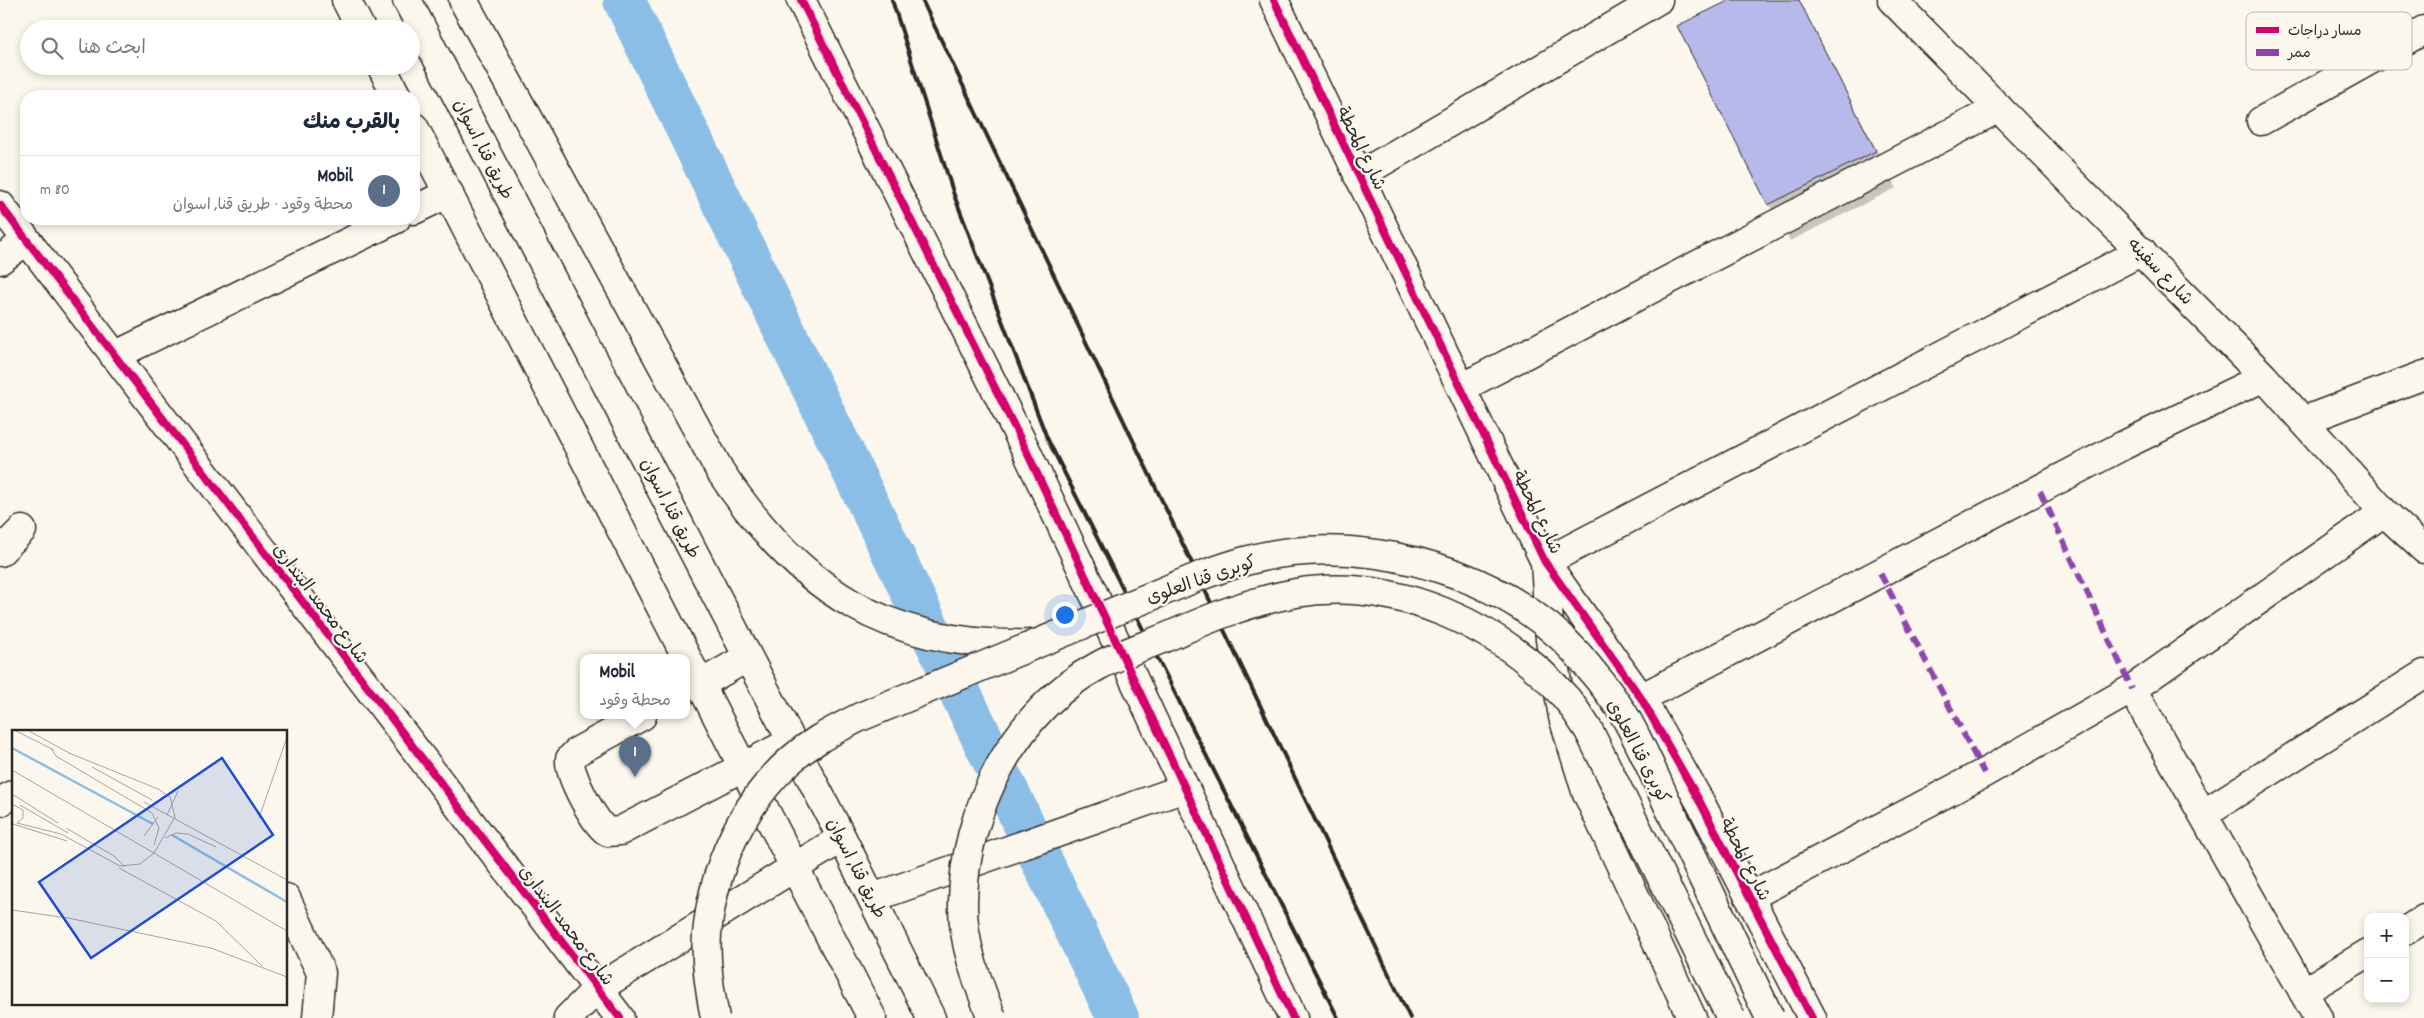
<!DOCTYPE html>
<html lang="ar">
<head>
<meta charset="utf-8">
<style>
  body { margin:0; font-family:Dekko,"Playpen Sans Arabic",sans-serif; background:#f2f2f3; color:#1f2937; direction:rtl }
  .controls { position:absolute; right:15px; bottom:15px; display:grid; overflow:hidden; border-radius:10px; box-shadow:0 2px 8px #0003 }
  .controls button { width:45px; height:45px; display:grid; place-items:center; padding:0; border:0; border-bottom:1px solid #e0e1e3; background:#fff; color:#1f2937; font:25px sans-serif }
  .you { position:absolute; left:1064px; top:614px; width:18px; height:18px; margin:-12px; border:4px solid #fff; border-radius:50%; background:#1a73e8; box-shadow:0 0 0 8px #1a73e833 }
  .badge { display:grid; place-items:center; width:32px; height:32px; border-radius:50%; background:#c8321e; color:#fff; font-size:16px; font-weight:700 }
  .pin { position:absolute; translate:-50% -41px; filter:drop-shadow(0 1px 2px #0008) }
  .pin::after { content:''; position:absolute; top:26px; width:18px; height:15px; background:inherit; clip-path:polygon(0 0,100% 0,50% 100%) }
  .popup { position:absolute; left:580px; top:654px; width:110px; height:65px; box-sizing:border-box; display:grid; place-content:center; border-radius:10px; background:#fff; filter:drop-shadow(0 1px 4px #0005); font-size:16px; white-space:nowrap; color:#747a83 }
  .popup b { font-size:19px; color:#1f2937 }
  .popup::after { content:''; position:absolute; left:50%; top:100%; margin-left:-10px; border:10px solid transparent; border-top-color:#fff }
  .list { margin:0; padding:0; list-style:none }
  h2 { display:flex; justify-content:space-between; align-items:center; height:65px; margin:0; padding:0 20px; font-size:21px }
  h2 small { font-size:16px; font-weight:400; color:#747a83 }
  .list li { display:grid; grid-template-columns:32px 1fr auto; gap:15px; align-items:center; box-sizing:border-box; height:70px; padding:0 20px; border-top:1px solid #e0e1e3 }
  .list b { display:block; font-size:19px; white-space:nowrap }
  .list p { margin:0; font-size:16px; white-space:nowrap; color:#747a83 }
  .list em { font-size:16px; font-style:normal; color:#747a83 }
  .icon { flex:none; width:28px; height:28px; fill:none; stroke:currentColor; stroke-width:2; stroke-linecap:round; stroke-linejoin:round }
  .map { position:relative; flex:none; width:2424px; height:1018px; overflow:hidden; direction:ltr }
  .search { position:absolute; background:#fff; box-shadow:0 2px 8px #0003; left:20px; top:20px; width:400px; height:55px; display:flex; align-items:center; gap:12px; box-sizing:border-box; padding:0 18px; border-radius:28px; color:#747a83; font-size:19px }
  .panel { position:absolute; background:#fff; box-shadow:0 2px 8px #0003; left:20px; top:90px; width:400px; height:135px; border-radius:20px; direction:rtl }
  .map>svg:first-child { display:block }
  .shadow { fill:#0003 }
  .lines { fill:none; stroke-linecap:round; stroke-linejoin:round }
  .canal { stroke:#8bbee7; stroke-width:42 }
  .building { fill:#b7b9eb; stroke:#2b2b2b }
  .minor-casing { stroke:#2b2b2b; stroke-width:31 }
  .highway-casing { stroke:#2b2b2b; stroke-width:31 }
  .minor { stroke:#fbf7ec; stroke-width:28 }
  .highway { stroke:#fbf7ec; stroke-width:28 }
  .rail { stroke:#2b2b2b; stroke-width:4 }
  .highway-bridge-casing { stroke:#2b2b2b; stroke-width:31; stroke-linecap:butt }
  .highway-bridge { stroke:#fbf7ec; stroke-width:28 }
  .quiet { stroke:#8e44ad; stroke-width:6; stroke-dasharray:12 6; stroke-linecap:butt }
  .cycleway-casing { stroke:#fbf7ec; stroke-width:11 }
  .cycleway { stroke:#d6006c; stroke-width:8 }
  .labels { text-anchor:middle; stroke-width:4.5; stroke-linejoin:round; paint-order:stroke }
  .street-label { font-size:18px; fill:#2b2b2b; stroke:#fbf7ec }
  .inset-river { fill:none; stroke:#8bbee7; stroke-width:2.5 }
  .inset-road { fill:none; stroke:#a8a59f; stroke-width:1 }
  .view { fill:#1d4ed8; fill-opacity:0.15; stroke:#1d4ed8; stroke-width:2.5 }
  .inset-edge { fill:none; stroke:#2b2b2b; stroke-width:2.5 }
  .key { fill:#fbf7ec; stroke:#bdbab2; stroke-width:1 }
  .key-label { font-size:14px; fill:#2b2b2b }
</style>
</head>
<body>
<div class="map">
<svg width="2424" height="1018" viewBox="0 0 2424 1018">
  <rect width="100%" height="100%" fill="#fbf7ec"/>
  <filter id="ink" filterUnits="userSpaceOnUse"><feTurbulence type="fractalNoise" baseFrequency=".02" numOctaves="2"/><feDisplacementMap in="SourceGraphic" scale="10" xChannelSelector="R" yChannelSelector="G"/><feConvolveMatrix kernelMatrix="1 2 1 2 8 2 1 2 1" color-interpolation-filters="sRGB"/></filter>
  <g filter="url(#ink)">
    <path class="shadow" d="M1732,0H1799L1896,188L1790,241L1769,205L1678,27Z"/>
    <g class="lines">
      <path class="canal" d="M624,0L1118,1018"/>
    </g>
    <path class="building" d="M1730,0H1799L1876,151L1768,205L1677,26Z"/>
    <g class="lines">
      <defs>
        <path id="minor" d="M801,0L1025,448L1293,1018
          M1274,0L1545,562L1641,698L1700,802L1812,1018
          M1892,0L2264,377L2384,512L2424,549
          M2261,121L2424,30
          M1358,176L1658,0
          M0,205L620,1018
          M414,210L449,193
          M0,260L26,241
          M114,356L396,219
          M1461,388L1999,108
          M2303,421L2424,375
          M0,552L22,530
          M1545,562L2142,251
          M1545,562L1550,640L1563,717L1586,791L1692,1018
          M1641,698L2124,445L2264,377
          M642,716L578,751L570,759C568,774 595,825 608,832L620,831L743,767
          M0,802L14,794
          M2203,814L2424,674
          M1749,897L1984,773L2132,689
          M286,898L321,973L317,1018
          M2405,931L2424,919
          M2303,992L2368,953
          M568,1018L597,989
          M2318,1018L2132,689L2384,512"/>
        <path id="highway" d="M346,0L361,29
          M407,0L842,838L931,1018
          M463,0L720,471C799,590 887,648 1033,644
          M381,66L397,96
          M414,127L872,1018
          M701,684L748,657
          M743,767L792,741
          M872,898L1185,788
          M597,989L842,838"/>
      </defs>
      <use href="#minor" class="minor-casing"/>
      <use href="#highway" class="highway-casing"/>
      <use href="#minor" class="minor"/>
      <use href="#highway" class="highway"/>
      <path class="rail" d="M892,0L954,195L1047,438L1338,1018
        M922,0L1410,1018"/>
      <defs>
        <path id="highway-bridge" d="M715,1018C710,991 705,962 707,934C714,858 752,781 819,739C832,731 846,724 860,717L1200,576C1230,565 1260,555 1292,552C1399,541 1524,583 1591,670C1602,683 1613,698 1623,713C1644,748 1659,788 1677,824C1708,889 1739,953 1770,1018
          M992,1018C977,981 962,942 963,902C964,811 1015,710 1098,666C1120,654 1145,646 1169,636C1210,618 1251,601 1296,593C1395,576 1502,626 1567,699C1575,709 1582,720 1589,731L1731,1018"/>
      </defs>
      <use href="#highway-bridge" class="highway-bridge-casing"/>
      <use href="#highway-bridge" class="highway-bridge"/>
      <path class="quiet" d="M2040,491L2132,689
        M1880,573L1984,773"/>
      <defs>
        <path id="cycleway" d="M801,0L1025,448L1293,1018
          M1274,0L1545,562L1641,698L1700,802L1812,1018
          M0,205L620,1018"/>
      </defs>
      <use href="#cycleway" class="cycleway-casing"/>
      <use href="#cycleway" class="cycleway"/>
    </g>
  </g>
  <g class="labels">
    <g class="street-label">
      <text transform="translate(1362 148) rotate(64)" y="6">شارع المحطة</text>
      <text transform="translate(484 149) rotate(63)" y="6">طريق قنا, اسوان</text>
      <text transform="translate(2161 271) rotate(46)" y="6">شارع سفينه</text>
      <text transform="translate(671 508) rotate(63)" y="6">طريق قنا, اسوان</text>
      <text transform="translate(1538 512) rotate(64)" y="6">شارع المحطة</text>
      <text transform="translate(1201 579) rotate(-19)" y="6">كوبرى قنا العلوى</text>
      <text transform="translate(321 603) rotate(53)" y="6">شارع محمد البندارى</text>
      <text transform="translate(1639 751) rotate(62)" y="6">كوبرى قنا العلوى</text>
      <text transform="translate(1746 859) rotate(63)" y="6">شارع المحطة</text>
      <text transform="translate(857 868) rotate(63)" y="6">طريق قنا, اسوان</text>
      <text transform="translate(567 925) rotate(53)" y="6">شارع محمد البندارى</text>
    </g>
  </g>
  <g transform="translate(12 730)">
    <rect width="275" height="275" fill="#fbf7ec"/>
    <path class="inset-river" d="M0,18L141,94M160,105L275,172"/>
    <path class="inset-road" d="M4,1L42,20M17,1L59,24M39,18L44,26L140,83L147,98L142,115M80,37L140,70M0,40L275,201M0,64L46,93M132,72L275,150M0,74L11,80V88L5,93M8,75L56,103M155,85L166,61M247,88L275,7M5,93L49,104L108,136L128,134L142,123L163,87L158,67L146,59L57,23M1,94L55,111M54,98L102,126L113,137M132,106L146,87M153,108L164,103L176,104L204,117M107,138L204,191L250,236M0,180L56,188L199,218L275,247"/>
    <path class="view" d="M210,28L261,105L79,228L27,152Z"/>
    <rect width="275" height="275" class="inset-edge"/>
  </g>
  <rect x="2246" y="12" width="166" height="58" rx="8" class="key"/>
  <rect x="2256" y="27" width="23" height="6" fill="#d6006c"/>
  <rect x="2256" y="49" width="23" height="7" fill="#8e44ad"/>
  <g class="key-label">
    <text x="2288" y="35">مسار دراجات</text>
    <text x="2288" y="57">ممر</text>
  </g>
</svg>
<div class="controls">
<button>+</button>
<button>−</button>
</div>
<div class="you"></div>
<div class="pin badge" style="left:635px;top:777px;background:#5c6f8a">1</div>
<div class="popup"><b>Mobil</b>محطة وقود</div>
<div class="search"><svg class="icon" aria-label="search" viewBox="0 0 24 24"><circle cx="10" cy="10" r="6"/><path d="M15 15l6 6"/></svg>ابحث هنا</div>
<section class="panel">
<h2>بالقرب منك<small></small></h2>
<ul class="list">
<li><span class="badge" style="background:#5c6f8a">1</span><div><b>Mobil</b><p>محطة وقود · طريق قنا, اسوان</p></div><em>80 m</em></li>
</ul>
</section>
</div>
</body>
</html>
